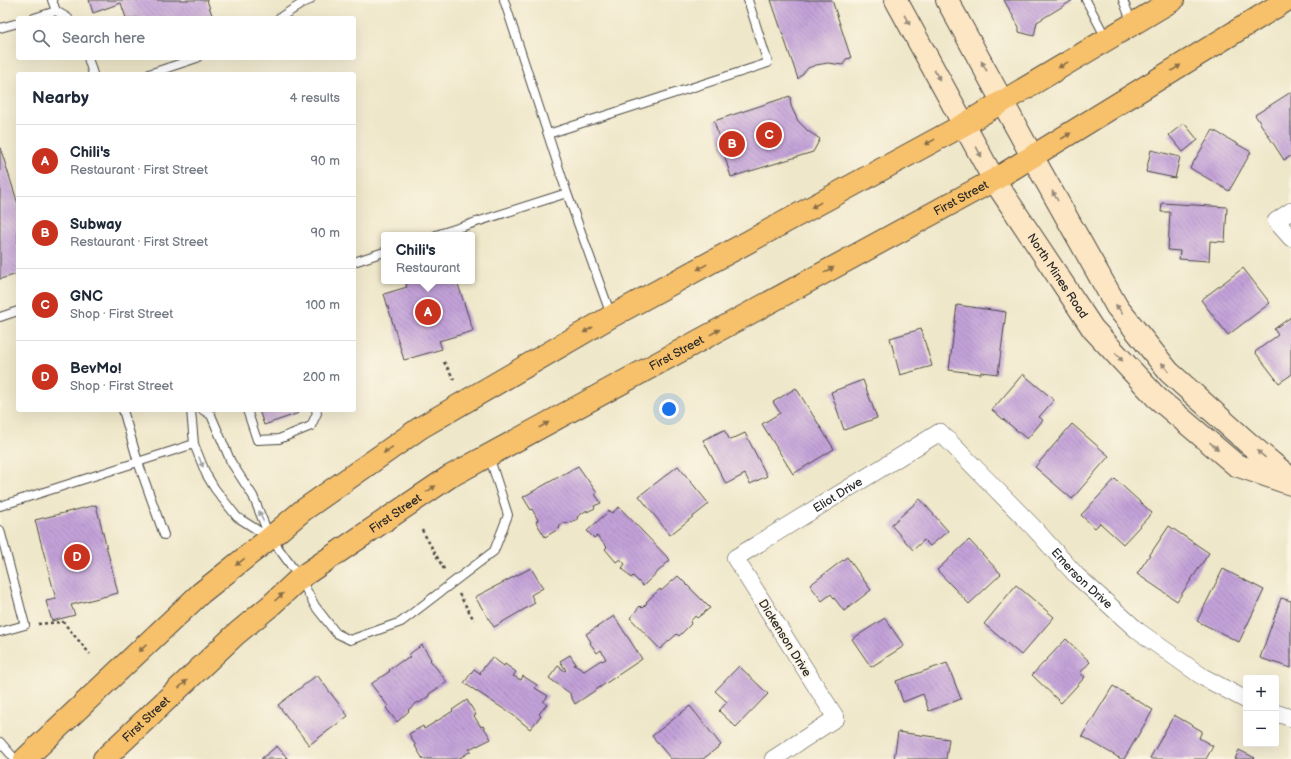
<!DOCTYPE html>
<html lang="en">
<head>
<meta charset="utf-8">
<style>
  body { margin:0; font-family:"Balsamiq Sans",sans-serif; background:#f6f6f7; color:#1f2937 }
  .controls { position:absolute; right:12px; bottom:12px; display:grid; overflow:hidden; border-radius:4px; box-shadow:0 4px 16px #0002 }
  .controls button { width:36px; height:36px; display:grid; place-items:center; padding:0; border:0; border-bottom:1px solid #e0e1e3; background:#fff; color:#1f2937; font:20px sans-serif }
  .you { position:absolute; left:669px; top:409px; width:14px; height:14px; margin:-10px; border:3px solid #fff; border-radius:50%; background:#1a73e8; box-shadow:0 0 0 6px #1a73e833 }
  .badge { display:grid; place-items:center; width:26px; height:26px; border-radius:50%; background:#c8321e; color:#fff; font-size:13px; font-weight:700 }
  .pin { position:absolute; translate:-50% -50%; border:2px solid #fff; box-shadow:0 1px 4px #0006 }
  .popup { position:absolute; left:381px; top:232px; width:94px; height:52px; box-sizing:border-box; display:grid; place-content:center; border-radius:4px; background:#fff; filter:drop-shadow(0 1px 3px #0005); font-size:13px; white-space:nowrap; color:#747a83 }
  .popup b { font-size:15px; color:#1f2937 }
  .popup::after { content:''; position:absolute; left:50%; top:100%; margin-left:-8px; border:8px solid transparent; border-top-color:#fff }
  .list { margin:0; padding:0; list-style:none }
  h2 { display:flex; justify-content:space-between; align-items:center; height:52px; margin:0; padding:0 16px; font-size:17px }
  h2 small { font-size:13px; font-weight:400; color:#747a83 }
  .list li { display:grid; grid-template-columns:26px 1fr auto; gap:12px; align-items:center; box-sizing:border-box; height:72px; padding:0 16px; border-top:1px solid #e0e1e3 }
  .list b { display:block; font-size:15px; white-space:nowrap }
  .list p { margin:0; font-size:13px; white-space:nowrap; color:#747a83 }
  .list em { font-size:13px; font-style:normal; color:#747a83 }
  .icon { flex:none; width:22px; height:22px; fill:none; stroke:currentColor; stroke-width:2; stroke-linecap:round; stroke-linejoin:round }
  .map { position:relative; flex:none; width:1291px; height:759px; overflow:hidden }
  .search { position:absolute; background:#fff; box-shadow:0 4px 16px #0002; left:16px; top:16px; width:340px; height:44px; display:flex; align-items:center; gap:10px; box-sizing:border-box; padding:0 14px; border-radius:4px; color:#747a83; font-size:15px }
  .panel { position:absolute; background:#fff; box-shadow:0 4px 16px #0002; left:16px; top:72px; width:340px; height:340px; border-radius:4px }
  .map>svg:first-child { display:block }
  .building { fill:url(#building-back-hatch) }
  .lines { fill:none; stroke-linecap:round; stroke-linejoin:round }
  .service-casing { stroke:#484743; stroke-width:10 }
  .minor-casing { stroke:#484743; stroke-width:18 }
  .secondary-casing { stroke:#484743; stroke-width:24 }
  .primary-casing { stroke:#484743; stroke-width:24 }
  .path { stroke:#484743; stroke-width:2.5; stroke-dasharray:3 3; stroke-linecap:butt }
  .service { stroke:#fff; stroke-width:8 }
  .minor { stroke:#fff; stroke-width:17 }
  .secondary { stroke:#fce6c4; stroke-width:22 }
  .primary { stroke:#f7c06b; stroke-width:22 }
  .oneway { fill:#948878 }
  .oneway2 { fill:#876e48 }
  .oneway3 { fill:#a0a0a0 }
  .labels { text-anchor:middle; stroke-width:4; stroke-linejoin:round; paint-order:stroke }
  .street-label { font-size:12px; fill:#2b2b2b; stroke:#fcf5e5 }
</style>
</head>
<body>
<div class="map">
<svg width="1291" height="759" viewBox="0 0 1291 759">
  <defs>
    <pattern id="building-back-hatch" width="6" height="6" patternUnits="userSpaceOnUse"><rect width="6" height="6" fill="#c3a1d9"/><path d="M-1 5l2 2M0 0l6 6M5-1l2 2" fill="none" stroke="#9f83b0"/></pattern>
  </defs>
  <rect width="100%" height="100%" fill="#fcf5e5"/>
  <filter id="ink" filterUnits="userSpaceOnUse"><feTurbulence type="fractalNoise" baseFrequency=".025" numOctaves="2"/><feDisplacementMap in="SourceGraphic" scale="8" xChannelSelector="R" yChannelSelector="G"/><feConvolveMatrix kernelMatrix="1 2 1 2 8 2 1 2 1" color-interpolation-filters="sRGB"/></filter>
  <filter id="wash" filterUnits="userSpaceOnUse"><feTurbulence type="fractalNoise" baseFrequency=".012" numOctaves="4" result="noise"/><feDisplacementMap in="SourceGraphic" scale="16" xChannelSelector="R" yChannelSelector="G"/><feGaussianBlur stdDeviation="0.9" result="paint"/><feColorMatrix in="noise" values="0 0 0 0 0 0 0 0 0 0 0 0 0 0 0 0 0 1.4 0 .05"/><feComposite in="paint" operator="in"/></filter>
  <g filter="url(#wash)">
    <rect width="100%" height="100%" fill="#efe7c9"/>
    <g id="blocks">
      <path class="building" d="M89,0H207L213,18H126L121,3L93,13Z
        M771,0H832L851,58L846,59L843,65L828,63L816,65L808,68L798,79Z
        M1004,0H1073L1037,22L1034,36L1019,32V27Z
        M1291,92V156L1284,160L1255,115Z
        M790,96L791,106L798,121L808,131L820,139L813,152L731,177L714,121Z
        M1184,123L1198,140L1183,152L1169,135Z
        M1213,130L1251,152L1229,191L1190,168Z
        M0,147L18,204V274L0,279Z
        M1151,150L1180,157L1175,178L1146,172Z
        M1162,203L1227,207L1225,242L1210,241L1209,261L1179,259L1180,251L1168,250L1170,212H1161Z
        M1243,268L1270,303L1228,335L1201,300Z
        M405,281H457L473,331L439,341L442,349L404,360L384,294L407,287Z
        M957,305L1006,312L998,374L981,372V374L949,370Z
        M1291,317V375L1279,383L1255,352L1278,335L1274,329Z
        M921,329L932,366L900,375L890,338Z
        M1023,374L1054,400L1039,417L1043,420L1027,439L992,410Z
        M863,380L877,418L844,430L831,392Z
        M796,388L834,449L793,474L762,424L780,413L773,402Z
        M259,410H298L299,413L264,425Z
        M1072,424L1109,456L1072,499L1035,467Z
        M724,430L730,440L745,433L767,476L750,484L745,474L726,484L703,440Z
        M578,466L597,493L595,494L601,503L594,506L595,508L587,512V510L577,517L578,519L566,524L565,522L559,527L560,528L545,537L536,522L538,520L532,509L531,510L523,497Z
        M678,466L709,504L670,535L639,496Z
        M1115,479L1152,513L1123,544L1100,523L1095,528L1081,515Z
        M920,499L948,531L930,546L924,540L913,550L891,525Z
        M96,505L118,593L71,605L75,615L52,621L46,601L56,599L35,520Z
        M619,507L670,560L643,586L633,576L631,578L622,568L625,564L620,559L616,562L605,549L607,547L597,536L594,538L587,531L609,511L612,513Z
        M1169,526L1209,553L1177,601L1137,574Z
        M969,540L1001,574L969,604L937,570Z
        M847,557L871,590L844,611L831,594L822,601L810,585Z
        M531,568L543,588L531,595L535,603L494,627L475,597Z
        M1223,569L1264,590L1239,642L1197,621Z
        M678,576L710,608L697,618L695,616L690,622L691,624L679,636L677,634L660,649L630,618L640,606L642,608L647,603L646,602L660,589L661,591Z
        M1016,585L1054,617L1021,655L984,624Z
        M1281,598L1291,601V668L1260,658Z
        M614,616L642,659L575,704L570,695L571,694L549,678L558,666L565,671L566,670L560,661L570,655L576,664L574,665L584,671L601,660L602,661L606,659L601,650L597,653L590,643L591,642L586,634Z
        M885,618L904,646L871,667L852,639Z
        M1066,639L1090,662L1080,673L1085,677L1061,703L1032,675Z
        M422,645L431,659L430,660L447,682L429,694V696L419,703L418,702L408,710L409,711L397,722L386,708L388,706L371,684L390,671L389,670L403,660L404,661L410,657L408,655Z
        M492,657L504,666L505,664L516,672L513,676L521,680L523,676L537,685L535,688L548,696L543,702L547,704L539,714L541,716L530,729L513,715L464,683L474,669L481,674L480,672Z
        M947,663L961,699L929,711L923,694L903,702L896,681Z
        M739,666L768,694L736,727L719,711L727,702L715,691Z
        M317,675L348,716L309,745L278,705Z
        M1113,686L1153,710L1124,759H1121L1082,736Z
        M467,700L476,715L474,716L481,727L483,726L491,739L477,746V745L469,749L471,751L458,759H423L415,746H416L409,734L423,726L424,729L453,711L452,710Z
        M690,706L721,745L703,759H671L652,736Z
        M1174,715L1202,731L1199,738L1213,746L1206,759H1152L1150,758Z
        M898,732L949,739L946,759H894Z
        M277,746L288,759H261Z
        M1239,750L1255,758L1254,759H1235Z"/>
    </g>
  </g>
  <g filter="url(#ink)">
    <use href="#blocks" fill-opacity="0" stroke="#484743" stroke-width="1"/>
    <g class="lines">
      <defs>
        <path id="service" d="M52,0L56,11L68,18
          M504,0L567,193L611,315
          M1086,0L1106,38
          M1123,0L1132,23
          M34,18L56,11
          M279,18L303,3L310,0
          M0,28L18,23
          M88,58L93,74
          M149,74L197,58
          M548,134L768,63L748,0
          M436,235L567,193
          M354,262L384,252
          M0,317L18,311
          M123,410L138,462L164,535
          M191,410L194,444L206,474L215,489L237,517L270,538L253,496L231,462L211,415L203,410
          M247,410L257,440L279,439L311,426L317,413L316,410
          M0,506L194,444
          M0,530L25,625L0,632
          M271,538L300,578L315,606L336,633L350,640L401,622L494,551L508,515L489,456
          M0,742L15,759"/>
        <g id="minor">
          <path d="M1291,211L1276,221L1291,238"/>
          <path d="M1276,713L1291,718"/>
          <path id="s1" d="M773,759L836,718L735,558L940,432L1034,528L1076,575L1138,631L1203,677L1246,700"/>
        </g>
        <g id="secondary">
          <path id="s2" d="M896,0L994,180L1093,329L1156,397L1236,465L1291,484"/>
          <path d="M947,0L1032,156L1117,307L1169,372L1247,442L1290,478"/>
        </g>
        <g id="primary">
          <path d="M25,759L201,593L270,538L302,511L420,428L612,316L965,124L1173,0"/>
          <path id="s3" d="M104,759L235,635L270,606L300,578L449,477L994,180L1287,0"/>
        </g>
      </defs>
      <use href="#service" class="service-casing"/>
      <use href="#minor" class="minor-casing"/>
      <use href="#secondary" class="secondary-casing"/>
      <use href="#primary" class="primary-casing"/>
      <path class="path" d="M444,362L454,379
        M422,530L445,571
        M459,594L474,620
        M38,624L63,622L90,654"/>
      <use href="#service" class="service"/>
      <use href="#minor" class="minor"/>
      <use href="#secondary" class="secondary"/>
      <use href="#primary" class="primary"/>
    </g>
    <defs><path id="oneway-solid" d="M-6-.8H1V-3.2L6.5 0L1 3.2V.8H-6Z"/></defs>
    <g class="oneway">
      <use href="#oneway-solid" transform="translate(907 20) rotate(61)"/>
      <use href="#oneway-solid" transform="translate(984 66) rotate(-119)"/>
      <use href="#oneway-solid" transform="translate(937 75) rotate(61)"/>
      <use href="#oneway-solid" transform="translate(979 152) rotate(62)"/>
      <use href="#oneway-solid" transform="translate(1055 196) rotate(-120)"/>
      <use href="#oneway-solid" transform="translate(1119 309) rotate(-126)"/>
      <use href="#oneway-solid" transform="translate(1119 357) rotate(48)"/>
      <use href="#oneway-solid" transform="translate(1165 367) rotate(-128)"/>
      <use href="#oneway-solid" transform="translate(1214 446) rotate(40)"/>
      <use href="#oneway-solid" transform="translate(1261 454) rotate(-140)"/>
    </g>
    <g class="oneway2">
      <use href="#oneway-solid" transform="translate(1063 65) rotate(149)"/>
      <use href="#oneway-solid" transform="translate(1176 68) rotate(-32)"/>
      <use href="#oneway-solid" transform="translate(1066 136) rotate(-32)"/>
      <use href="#oneway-solid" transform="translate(930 142) rotate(151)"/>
      <use href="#oneway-solid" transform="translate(816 205) rotate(151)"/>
      <use href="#oneway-solid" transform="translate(702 267) rotate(151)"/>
      <use href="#oneway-solid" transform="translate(829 270) rotate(-29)"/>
      <use href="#oneway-solid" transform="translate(588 330) rotate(150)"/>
      <use href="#oneway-solid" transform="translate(715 332) rotate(-29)"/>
      <use href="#oneway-solid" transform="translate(544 425) rotate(-29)"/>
      <use href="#oneway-solid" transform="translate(388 450) rotate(145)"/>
      <use href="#oneway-solid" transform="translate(431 489) rotate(-34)"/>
      <use href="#oneway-solid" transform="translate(240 562) rotate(142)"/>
      <use href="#oneway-solid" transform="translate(279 597) rotate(-42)"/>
      <use href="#oneway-solid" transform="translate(143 648) rotate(137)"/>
      <use href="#oneway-solid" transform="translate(183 684) rotate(-43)"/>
    </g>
    <g class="oneway3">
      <use href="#oneway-solid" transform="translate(201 462) rotate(68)"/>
      <use href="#oneway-solid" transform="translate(261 516) rotate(-113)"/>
    </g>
  </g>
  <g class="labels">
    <g class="street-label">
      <text dy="4" stroke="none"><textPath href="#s3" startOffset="1030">First Street</textPath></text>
      <text dy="4" stroke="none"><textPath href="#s2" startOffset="320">North Mines Road</textPath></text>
      <text dy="4" stroke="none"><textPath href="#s3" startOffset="706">First Street</textPath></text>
      <text dy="4" stroke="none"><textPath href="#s1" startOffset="385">Eliot Drive</textPath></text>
      <text dy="4" stroke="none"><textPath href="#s3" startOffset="382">First Street</textPath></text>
      <text dy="4" stroke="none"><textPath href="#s1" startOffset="709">Emerson Drive</textPath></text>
      <text transform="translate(785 638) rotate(58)" y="4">Dickenson Drive</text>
      <text dy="4" stroke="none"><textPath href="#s3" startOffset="58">First Street</textPath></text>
    </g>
  </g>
</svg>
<div class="controls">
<button>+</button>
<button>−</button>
</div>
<div class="you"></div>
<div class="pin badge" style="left:428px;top:312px">A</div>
<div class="popup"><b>Chili's</b>Restaurant</div>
<div class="pin badge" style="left:732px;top:144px">B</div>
<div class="pin badge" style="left:769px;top:135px">C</div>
<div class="pin badge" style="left:77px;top:557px">D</div>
<div class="search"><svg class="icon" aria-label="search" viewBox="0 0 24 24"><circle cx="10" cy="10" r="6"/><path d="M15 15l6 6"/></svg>Search here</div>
<section class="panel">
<h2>Nearby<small>4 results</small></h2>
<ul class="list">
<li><span class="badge">A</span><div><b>Chili's</b><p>Restaurant · First Street</p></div><em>90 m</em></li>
<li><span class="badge">B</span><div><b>Subway</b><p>Restaurant · First Street</p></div><em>90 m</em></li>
<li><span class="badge">C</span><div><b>GNC</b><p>Shop · First Street</p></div><em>100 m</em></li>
<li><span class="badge">D</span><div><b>BevMo!</b><p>Shop · First Street</p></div><em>200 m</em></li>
</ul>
</section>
</div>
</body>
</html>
